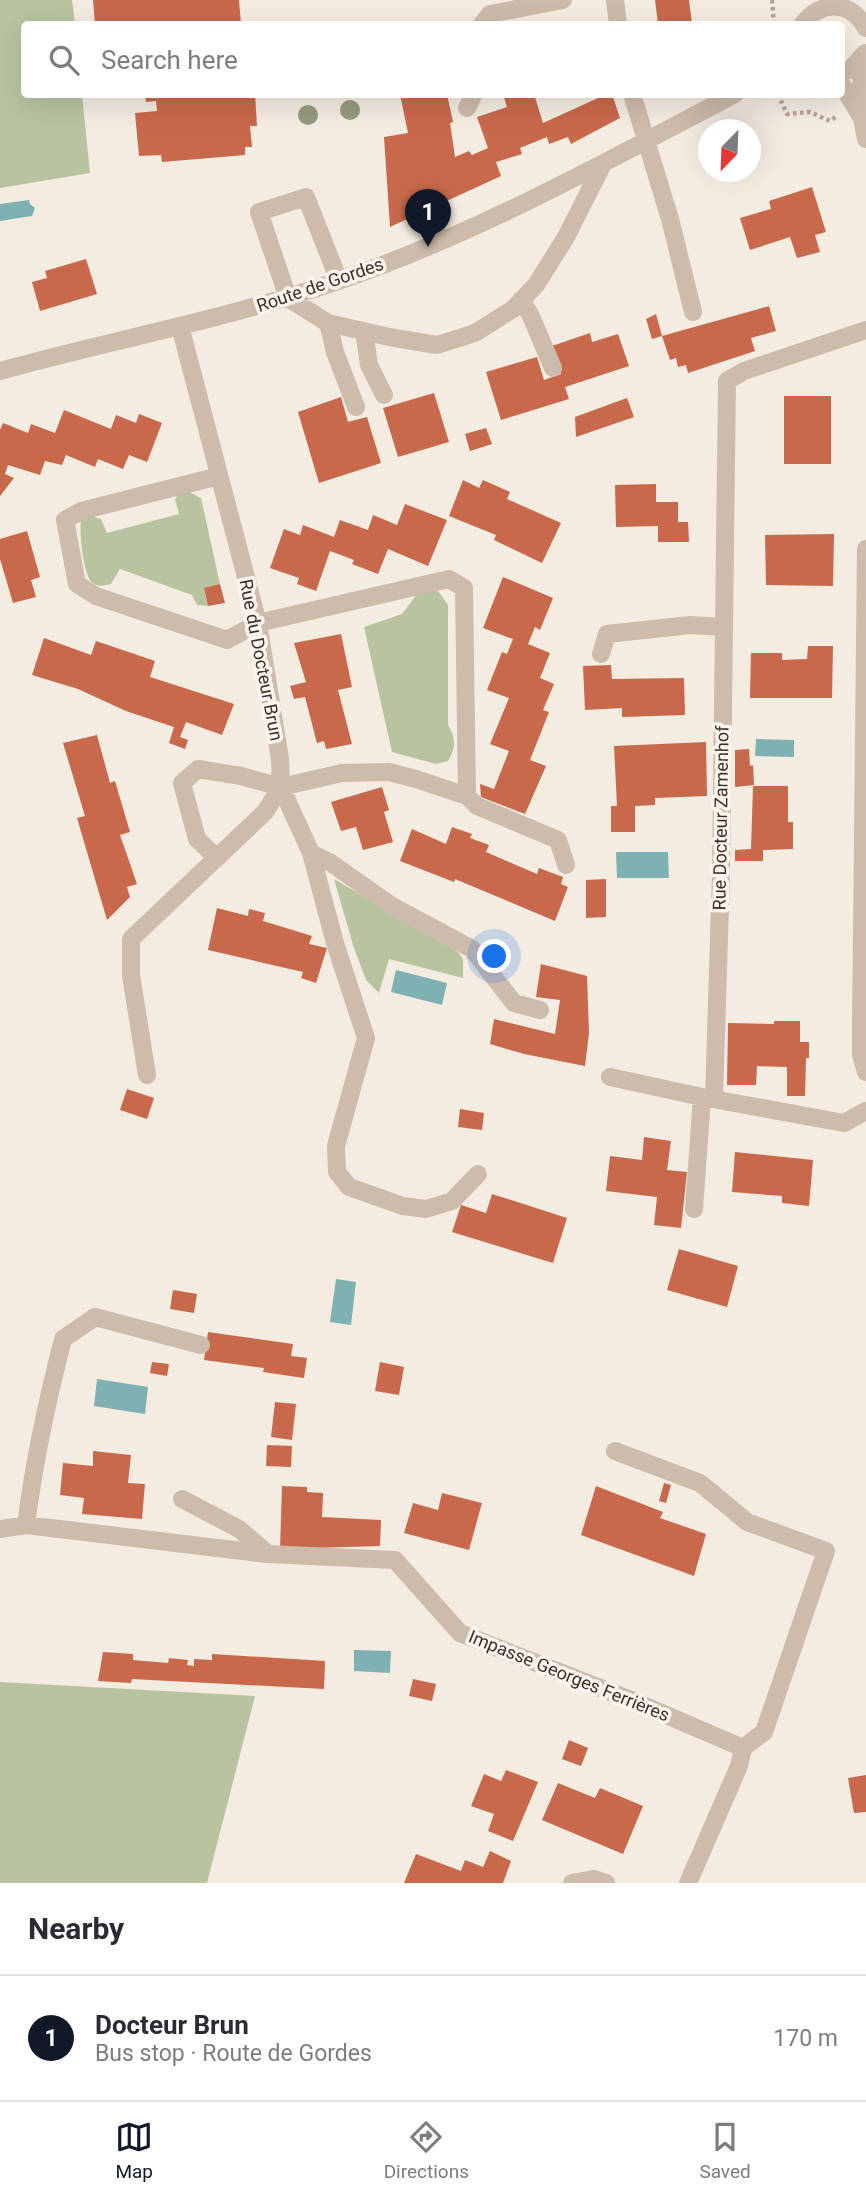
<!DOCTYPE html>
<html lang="en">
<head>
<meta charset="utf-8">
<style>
  body { margin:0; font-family:Roboto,sans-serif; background:#f7f7f7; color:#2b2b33 }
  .compass { position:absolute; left:698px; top:119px; width:63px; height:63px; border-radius:50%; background:#fff; box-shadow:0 7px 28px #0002; rotate:203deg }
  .you { position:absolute; left:495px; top:957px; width:24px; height:24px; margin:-18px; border:5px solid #fff; border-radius:50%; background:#1a73e8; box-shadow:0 0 0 10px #1a73e833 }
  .badge { display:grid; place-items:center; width:46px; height:46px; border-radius:50%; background:#111827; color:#fff; font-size:23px; font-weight:700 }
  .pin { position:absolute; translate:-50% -58px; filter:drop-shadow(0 2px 4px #0008) }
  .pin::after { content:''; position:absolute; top:37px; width:24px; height:21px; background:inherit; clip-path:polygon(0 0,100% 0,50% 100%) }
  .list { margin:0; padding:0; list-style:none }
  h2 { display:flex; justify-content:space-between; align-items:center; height:91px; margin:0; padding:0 28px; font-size:30px }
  h2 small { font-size:23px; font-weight:400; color:#7c7c81 }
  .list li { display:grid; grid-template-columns:46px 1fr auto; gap:21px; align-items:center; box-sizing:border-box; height:126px; padding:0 28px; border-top:2px solid #e1e1e2 }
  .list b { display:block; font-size:26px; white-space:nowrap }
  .list p { margin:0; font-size:23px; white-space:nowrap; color:#7c7c81 }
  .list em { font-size:23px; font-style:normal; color:#7c7c81 }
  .icon { flex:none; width:38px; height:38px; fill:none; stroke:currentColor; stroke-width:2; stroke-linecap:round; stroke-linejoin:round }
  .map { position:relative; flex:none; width:866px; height:1883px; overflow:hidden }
  .search { position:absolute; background:#fff; box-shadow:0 7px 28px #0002; left:21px; right:21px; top:21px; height:77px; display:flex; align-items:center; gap:18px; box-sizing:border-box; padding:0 24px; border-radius:7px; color:#7c7c81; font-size:26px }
  .sheet { height:217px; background:#fff }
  nav { display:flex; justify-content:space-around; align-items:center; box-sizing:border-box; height:98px; border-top:2px solid #e1e1e2; background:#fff; font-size:19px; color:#7c7c81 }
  nav a { display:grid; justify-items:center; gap:4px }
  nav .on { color:#111827 }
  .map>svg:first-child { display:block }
  .green { fill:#b8c4a0 }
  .water { fill:#7fb0b2 }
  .building { fill:#c8694b }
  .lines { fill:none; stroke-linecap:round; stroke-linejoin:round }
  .path { stroke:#b9a596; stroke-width:4.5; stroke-dasharray:3.5 3.5; stroke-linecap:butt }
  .minor { stroke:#cdbbac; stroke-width:18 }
  .tree { fill:#969b7f }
  .labels { text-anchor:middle; stroke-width:7; stroke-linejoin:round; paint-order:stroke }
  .street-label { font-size:18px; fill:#3b302b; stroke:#fbf5ee }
</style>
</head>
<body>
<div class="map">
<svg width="866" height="1883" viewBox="0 0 866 1883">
  <rect width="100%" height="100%" fill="#f4ebe1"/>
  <path class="green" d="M0,0H72L75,24H24V94L82,95L90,173L0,188Z
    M179,492H189L201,498L220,584L204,589L208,606L197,605L192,595L120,569L111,584C106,585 100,587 94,584C83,578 79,531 81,519L90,516L101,519L107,533L179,514L175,500Z
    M420,590L438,591L448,605V725C456,738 456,748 448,761L436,764L392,752L364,627L402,614Z
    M334,879L458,952L463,959V978L389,959L379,993L366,980L353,945Z
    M0,1682L255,1696L207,1883H0Z"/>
  <path class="water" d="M29,200L30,204L35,208L32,216L0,221V204Z
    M756,739L794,740V757L755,756Z
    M616,852H668L669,878H617Z
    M396,970L447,983L442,1005L391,992Z
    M336,1279L356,1282L351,1325L330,1322Z
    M97,1379L148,1387L145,1414L94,1406Z
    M354,1650L391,1651L390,1673L354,1671Z"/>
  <path class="building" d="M93,0H239L241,24H95Z
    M655,0H689L692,24H658Z
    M145,94H255L257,126H250L252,147H245V155L162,162L161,155L139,156L135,113L157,111L156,101L146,102Z
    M400,94H447L453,122L450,123L455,157L469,151L472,155L488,148L477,117L507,107L503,94H534L543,123L607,94H612L620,118L571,144L568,137L549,144L547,137L520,148L522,154L496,162L501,176L390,227L384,137L408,133Z
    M812,187L826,232L815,235L820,252L797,258L790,237L750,250L740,218L771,209L769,201Z
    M86,259L97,294L40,311L32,282L47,278L45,271Z
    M769,306L776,331L751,338L755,351L688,373L686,365L678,367L676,358L670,360L662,336L652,339L646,319L656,314L662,336Z
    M590,333L592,342L618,334L629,366L565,387L569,399L501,420L486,372L537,357L544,380L561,374L552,346Z
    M434,393L449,442L398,457L383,408Z
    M784,396H831V464H784Z
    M341,397L348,422L367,417L381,463L319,483L298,412Z
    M627,398L634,417L576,437L575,417Z
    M64,410L111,429L116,415L136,423L139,414L162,423L147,462L129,455L123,469L98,459L95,467L66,455L62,465L45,461L40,475L8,465L5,474L14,478L0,496V430L3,423L28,433L31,424L55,433Z
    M486,428L492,444L470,451L465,434Z
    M463,480L479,488L483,480L510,492L507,499L561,523L542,563L494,540L496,535L449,516Z
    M656,484V502H678V522H688L689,542H658V526L616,527L615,485Z
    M405,504L447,520L428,566L388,549L378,574L352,564L354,560L330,551L316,591L297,584L299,578L270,568L284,529L300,535L303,525L334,537L340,520L368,530L373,515L397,525Z
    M27,531L40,577L31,580L36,597L13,603L0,559V539Z
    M834,534L833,586L766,585L765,535Z
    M503,577L553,598L540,630L535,627L528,644L550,653L540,678L554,684L543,710L549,712L530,760L546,766L525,814L481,797L480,784L494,789L509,751L490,744L509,698L487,690L502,652L507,654L513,639L483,628Z
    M220,584L225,603L208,606L204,588Z
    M341,634L352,687L338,690L352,744L326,749L324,741L317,743L305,697L294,699L290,686L306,682L294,643Z
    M44,638L91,655L96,641L155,661L150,677L234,704L222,735L186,722L180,737L188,740L185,749L169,743L174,727L126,711L78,689L32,675Z
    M808,646H833L832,698H750L751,653H782V660L807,659Z
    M611,665L612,679L684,678L685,715L622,717V708L585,710L583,666Z
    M97,735L110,783L115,781L130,832L120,835L137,884L127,887L130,897L107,920L77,818L85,816L63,743Z
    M706,742L707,796L655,798V805L635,806V832H611V806H617L614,746Z
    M749,749L750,766L753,765L754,785L735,787V750Z
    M753,786H788V822H793V849L763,850V861H735V850L751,849Z
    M382,787L389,810L384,812L393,842L363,850L356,827L341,831L331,802Z
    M452,827L472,834L470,838L489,845L486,852L516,865L537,874L539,868L563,877L561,884L568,887L555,921L455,879L454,882L400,861L412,829L446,844Z
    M606,879V917L586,918V880Z
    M217,908L248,916L249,909L265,913L263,921L312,936L309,944L327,948L316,983L301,978L303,972L208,950Z
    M541,964L587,976L589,1033L585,1066L524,1054L490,1044L494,1019L555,1034L560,1000L536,997Z
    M774,1021H800V1042H809V1058H806L805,1096H787V1067L757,1066L756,1085H727L728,1023L774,1024Z
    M127,1089L154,1098L147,1119L120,1110Z
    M460,1109L484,1113L482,1130L458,1127Z
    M644,1137L671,1141L667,1170L687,1172L681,1228L654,1225L657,1197L606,1191L610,1156L642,1160Z
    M735,1152L813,1160L809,1206L782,1203V1196L732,1192Z
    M492,1194L567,1218L553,1263L452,1232L461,1205L486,1213Z
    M679,1249L738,1266L727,1307L667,1290Z
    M173,1290L197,1294L194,1313L170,1309Z
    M208,1332L293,1344L291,1356L307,1358L304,1378L263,1372L264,1368L204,1360Z
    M152,1362L169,1364L167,1376L150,1373Z
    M380,1362L404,1367L399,1395L375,1391Z
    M275,1402L296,1404L292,1440L271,1437Z
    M267,1445L292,1446L291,1467L266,1466Z
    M93,1451L131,1455L128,1483L145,1484L142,1519L82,1514L84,1498L60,1495L63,1463L93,1466Z
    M664,1483L671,1485L666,1503L659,1501Z
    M282,1486L307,1487V1492L323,1493L322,1517L381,1520L380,1546L280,1549Z
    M596,1486L663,1512L660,1518L706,1534L694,1576L581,1535Z
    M442,1493L482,1503L469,1550L404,1533L413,1503L438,1510Z
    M103,1652L133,1654V1660L168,1663L169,1658L188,1660L187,1665L194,1666V1659L212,1660V1654L325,1661L324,1689L132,1679L131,1683L98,1681Z
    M413,1679L436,1684L432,1701L409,1696Z
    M569,1740L588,1748L581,1766L562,1759Z
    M506,1770L538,1782L513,1841L488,1831L494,1814L471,1806L484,1774L501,1781Z
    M866,1775V1812L854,1813L848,1778Z
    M558,1783L595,1798L600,1788L643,1806L623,1854L542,1820Z
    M490,1851L511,1861L503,1883H404L416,1854L461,1871L465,1860L483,1867Z"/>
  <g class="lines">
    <path class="path" d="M772,0L774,24
      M778,94L787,114L810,112L830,121L837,116"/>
    <path class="minor" d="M615,0L618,24
      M482,24L490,14L563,0
      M803,24C821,0 850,0 866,28
      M861,61L862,118L866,139
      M842,73L852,68L865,53
      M842,85L862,118
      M632,94L670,219L693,312
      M467,108L474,94
      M339,281L306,197L259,212L288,298L328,323L389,337L437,345L475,333L513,309L536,285L566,237L603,164
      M521,300L530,314L553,368
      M328,323L335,352L356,407
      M364,331L369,365L384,395
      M0,371C112,340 227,319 338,281C477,234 605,162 735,94
      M866,549L861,1030V1055L866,1072
      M601,654L607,634L690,625L724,627
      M281,787L311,853L335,943L366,1038L336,1146L337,1172L349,1187L403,1206L426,1209L452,1201L478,1174
      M467,796L477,806L558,840L566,865
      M311,853L331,863L392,906L472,949L514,1003L540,1010
      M217,858L197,839L182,783L198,769L241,776L281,787L342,773L389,772L416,779L467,796L464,588L449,579L258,623L227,640L96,596L77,584L65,520L81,511L219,476
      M147,1075L131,975V939L265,812L281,787L280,759L258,623L180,326
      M610,1077L702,1097L844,1123L866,1111
      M714,1099L721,874L727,381L744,371L866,330
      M694,1209L702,1097
      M615,1451L700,1483L747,1522L826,1551L764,1732L743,1748
      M182,1499L239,1529L268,1554
      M26,1525C34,1462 47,1401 63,1339L95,1317L201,1345
      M0,1529L26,1525L268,1554L395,1560L460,1633L636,1702L743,1748L739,1766L688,1883
      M572,1883L594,1879L606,1883"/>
  </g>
  <g class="tree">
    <circle cx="350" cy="110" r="10"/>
    <circle cx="308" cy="115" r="10"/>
  </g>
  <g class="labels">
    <g class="street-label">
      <text transform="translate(320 285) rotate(-19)" y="6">Route de Gordes</text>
      <text transform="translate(261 660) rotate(79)" y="6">Rue du Docteur Brun</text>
      <text transform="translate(721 818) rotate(-89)" y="6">Rue Docteur Zamenhof</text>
      <text transform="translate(569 1676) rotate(22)" y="6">Impasse Georges Ferrières</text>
    </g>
  </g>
</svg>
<svg class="compass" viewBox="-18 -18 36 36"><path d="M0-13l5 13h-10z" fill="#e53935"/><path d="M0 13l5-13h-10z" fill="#7c7c81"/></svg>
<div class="you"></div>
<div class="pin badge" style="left:428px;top:247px">1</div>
<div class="search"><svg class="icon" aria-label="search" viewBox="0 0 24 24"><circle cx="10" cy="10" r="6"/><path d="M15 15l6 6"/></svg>Search here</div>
</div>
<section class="sheet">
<h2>Nearby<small></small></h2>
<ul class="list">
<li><span class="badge">1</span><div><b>Docteur Brun</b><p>Bus stop · Route de Gordes</p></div><em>170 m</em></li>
</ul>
</section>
<nav>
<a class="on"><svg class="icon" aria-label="map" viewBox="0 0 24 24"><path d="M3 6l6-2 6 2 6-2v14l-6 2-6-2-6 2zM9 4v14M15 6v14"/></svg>Map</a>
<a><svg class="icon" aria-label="directions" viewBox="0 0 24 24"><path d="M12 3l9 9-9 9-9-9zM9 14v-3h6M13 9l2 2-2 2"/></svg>Directions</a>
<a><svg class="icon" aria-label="saved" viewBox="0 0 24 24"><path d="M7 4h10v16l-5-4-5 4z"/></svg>Saved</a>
</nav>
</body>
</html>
